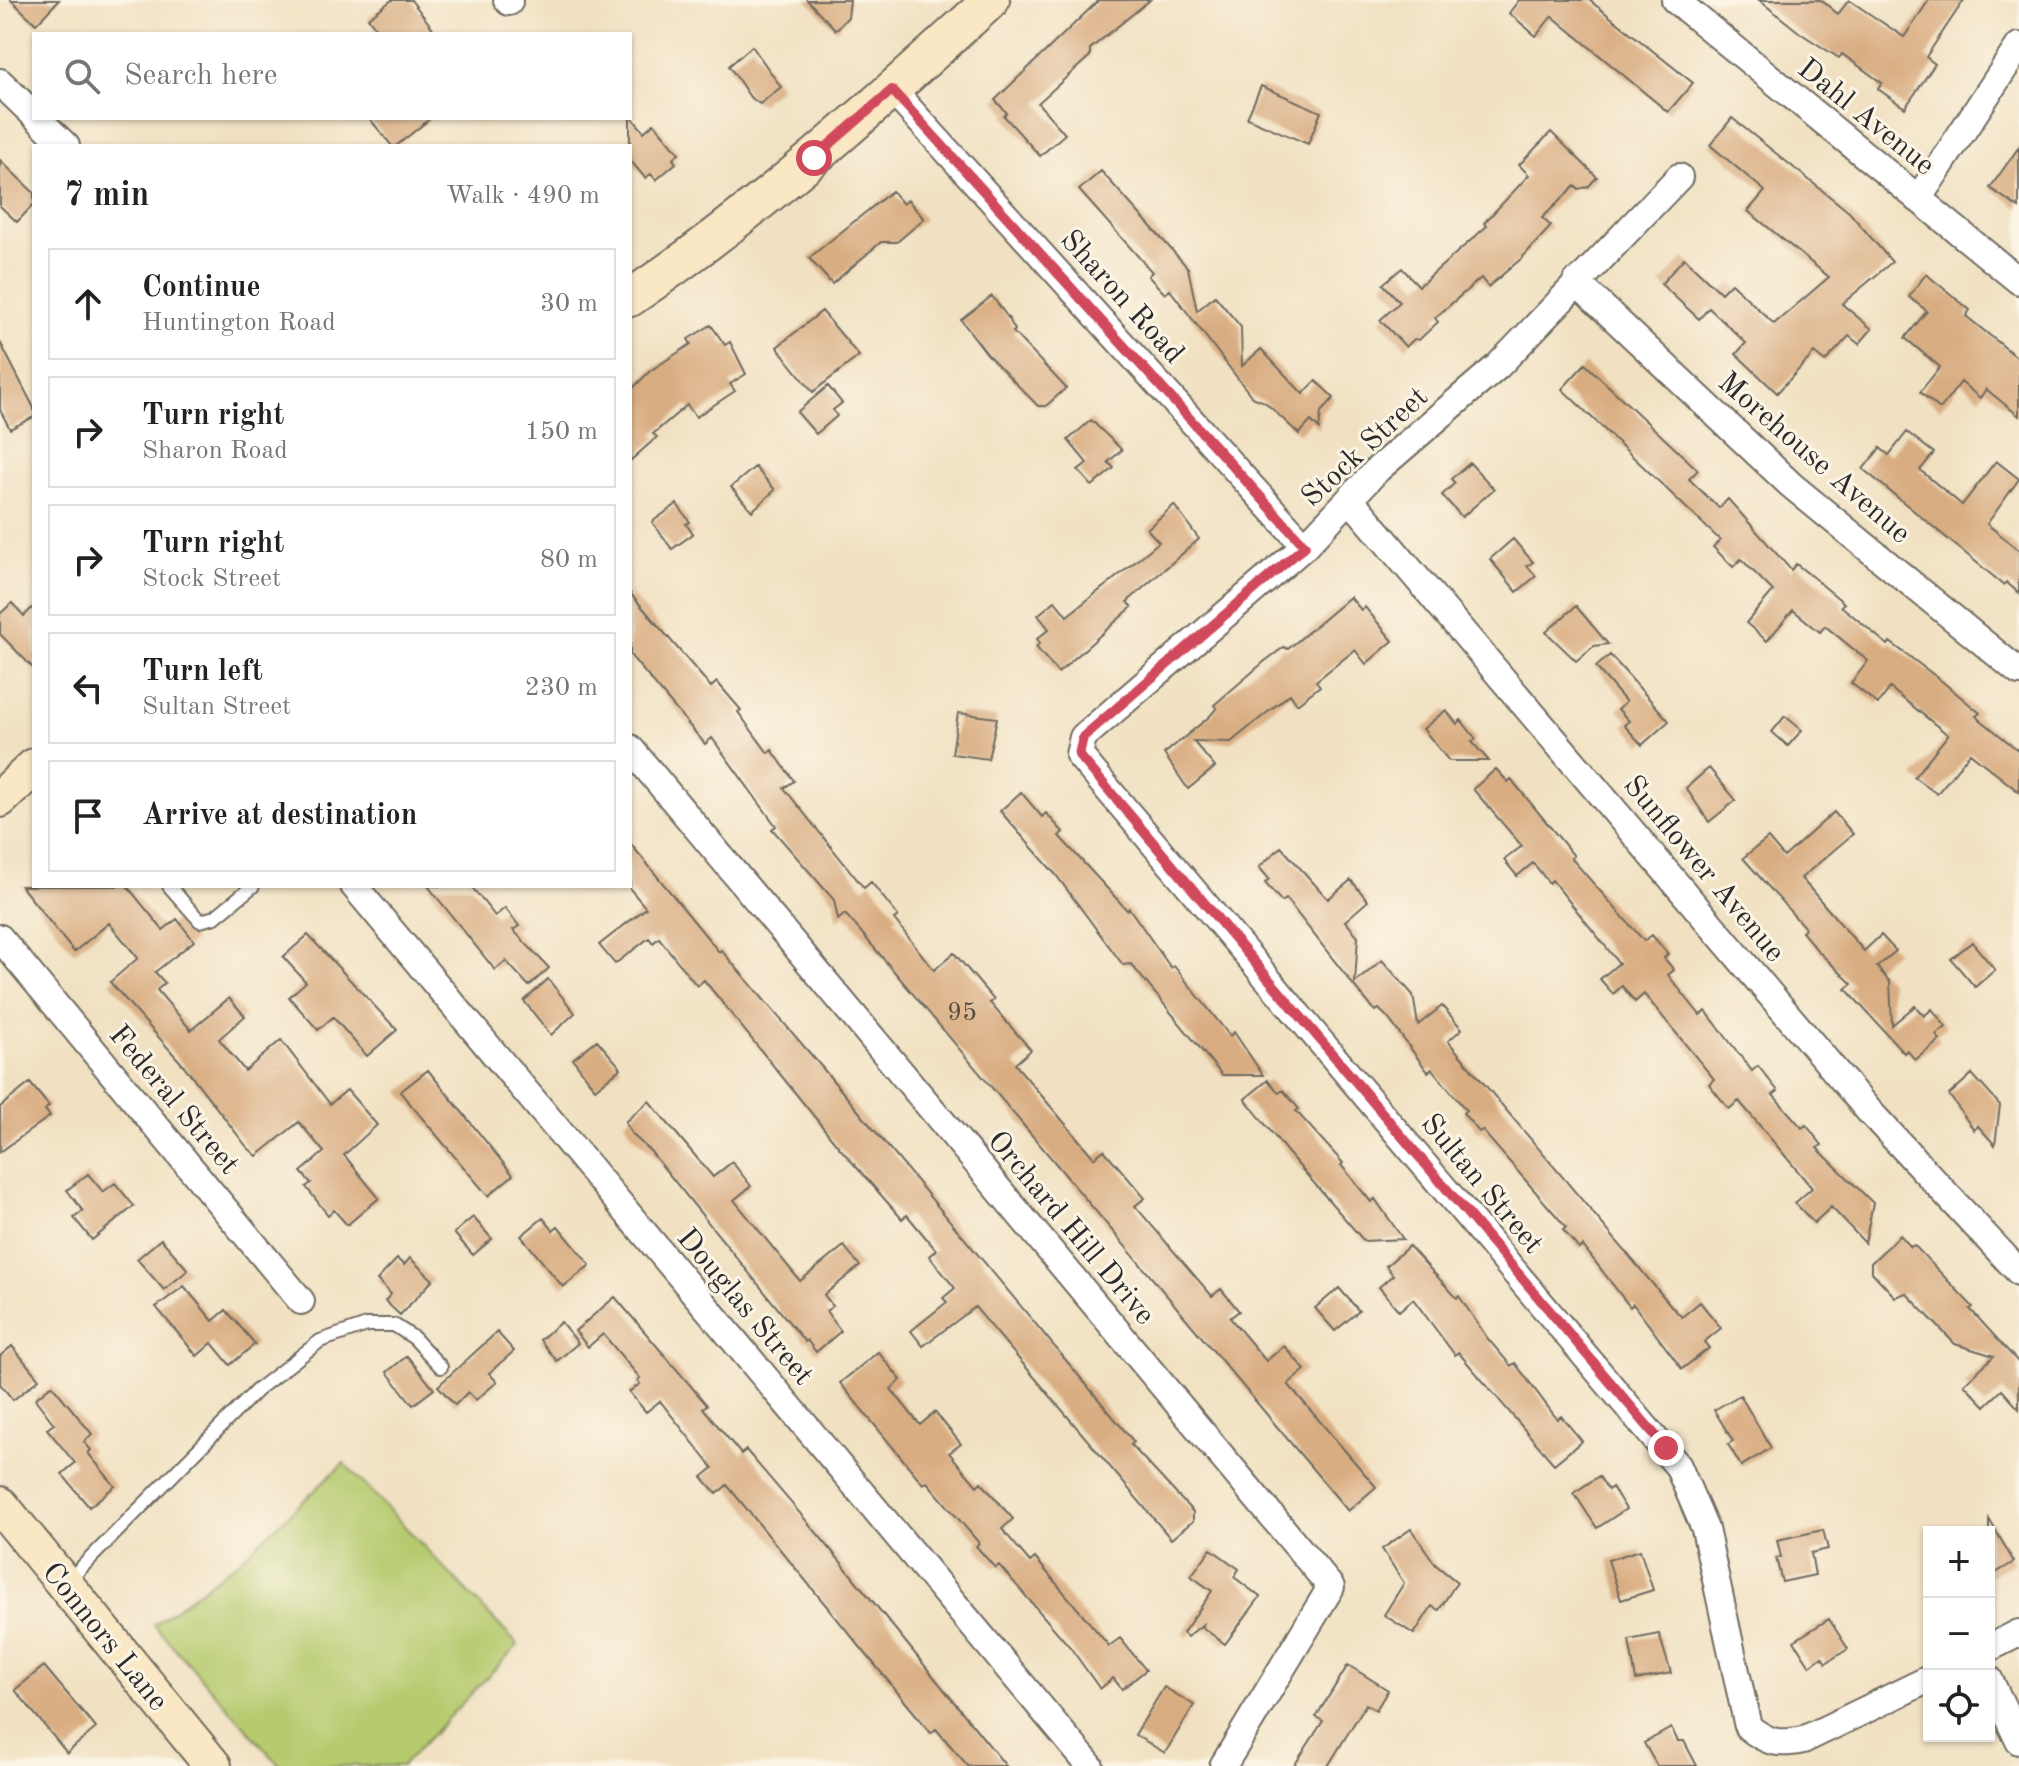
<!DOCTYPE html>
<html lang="en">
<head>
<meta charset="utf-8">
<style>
  body { margin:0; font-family:"Old Standard TT",serif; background:#f2f2f2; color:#222 }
  .controls { position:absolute; right:24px; bottom:24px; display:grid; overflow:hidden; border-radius:0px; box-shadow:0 2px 6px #0004 }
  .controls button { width:72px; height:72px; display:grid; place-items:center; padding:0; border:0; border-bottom:2px solid #e0e0e0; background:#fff; color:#222; font:40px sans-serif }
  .stop { position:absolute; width:24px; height:24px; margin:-18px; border:6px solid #d1495b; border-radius:50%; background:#fff }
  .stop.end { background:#d1495b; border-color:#fff; box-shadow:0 2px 8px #0008 }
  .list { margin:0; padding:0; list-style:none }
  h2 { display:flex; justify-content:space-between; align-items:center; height:104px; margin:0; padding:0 32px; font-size:34px }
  h2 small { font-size:26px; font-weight:400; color:#767676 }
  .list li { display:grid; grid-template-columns:52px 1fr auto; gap:24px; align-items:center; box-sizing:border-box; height:112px; margin:0 16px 16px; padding:0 16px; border:2px solid #e0e0e0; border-radius:0px }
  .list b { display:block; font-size:30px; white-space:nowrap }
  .list p { margin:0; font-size:26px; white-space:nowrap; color:#767676 }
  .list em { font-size:26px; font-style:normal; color:#767676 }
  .icon { flex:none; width:44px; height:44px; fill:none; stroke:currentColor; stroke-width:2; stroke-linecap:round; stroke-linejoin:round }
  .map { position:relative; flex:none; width:2019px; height:1766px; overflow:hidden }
  .search { position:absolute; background:#fff; box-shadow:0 2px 6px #0004; left:32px; top:32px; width:600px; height:88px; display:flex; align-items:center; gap:20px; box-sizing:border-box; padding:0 28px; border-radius:0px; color:#767676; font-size:30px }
  .panel { position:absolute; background:#fff; box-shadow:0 2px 6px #0004; left:32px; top:144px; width:600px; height:744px; border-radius:0px }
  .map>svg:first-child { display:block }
  .green { fill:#b6ca6e; stroke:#707a4c; stroke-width:2 }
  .building { fill:#d9ad82 }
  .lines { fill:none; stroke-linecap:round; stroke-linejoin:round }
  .lane-casing { stroke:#706b60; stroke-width:16 }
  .street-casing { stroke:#706b60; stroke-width:30 }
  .secondary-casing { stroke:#706b60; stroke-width:40 }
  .lane { stroke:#fff; stroke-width:12 }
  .street { stroke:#fff; stroke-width:26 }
  .secondary { stroke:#fae7c3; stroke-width:36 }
  .route { stroke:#d1495b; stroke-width:10 }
  .labels { text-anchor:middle; stroke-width:6; stroke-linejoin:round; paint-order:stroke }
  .number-label { font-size:26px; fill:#564c41 }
  .street-label { font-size:30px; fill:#2b2b2b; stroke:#fcf5e5 }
</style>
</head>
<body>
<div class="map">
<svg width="2019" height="1766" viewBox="0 0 2019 1766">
  <rect width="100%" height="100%" fill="#fcf5e5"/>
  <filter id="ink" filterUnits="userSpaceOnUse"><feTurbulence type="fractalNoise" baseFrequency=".0125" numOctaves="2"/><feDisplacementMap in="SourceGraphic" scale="16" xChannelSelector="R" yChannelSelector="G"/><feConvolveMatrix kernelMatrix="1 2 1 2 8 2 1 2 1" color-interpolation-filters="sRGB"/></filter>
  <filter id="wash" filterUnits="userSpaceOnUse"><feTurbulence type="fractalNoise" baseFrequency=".006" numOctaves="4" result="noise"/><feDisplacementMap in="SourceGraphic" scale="32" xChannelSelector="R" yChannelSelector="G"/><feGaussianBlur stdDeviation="1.8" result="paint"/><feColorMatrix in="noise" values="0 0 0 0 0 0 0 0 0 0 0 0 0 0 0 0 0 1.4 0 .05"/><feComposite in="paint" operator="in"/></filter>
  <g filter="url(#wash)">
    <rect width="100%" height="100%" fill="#f1e1c2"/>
    <path class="green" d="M344,1463L518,1645L402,1766H280L154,1625L240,1560Z"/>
    <g id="blocks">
      <path class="building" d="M11,0H59L36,24Z
        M392,0H411L437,34H380L368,18Z
        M807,0H850L848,17L836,30Z
        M1099,0H1150L1090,49V56L1038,103L1065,134L1040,156L1004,116L1007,113L995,100Z
        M1519,0H1589L1693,83L1668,112L1552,16L1536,36L1509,13Z
        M1759,0H1821L1838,14L1849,0L1904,37L1929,0H1964L1926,57L1935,64L1905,108L1878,89L1882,83L1842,54L1839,58L1800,33Z
        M752,46L781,87L760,104L750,97L729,66Z
        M1261,86L1321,112L1308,144L1247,118Z
        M630,115L644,132L654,123L679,153L673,159L676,163L656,180L651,174L645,178L630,160Z
        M369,118H431L396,146H392Z
        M1732,118L1849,212L1892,262L1842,304L1872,329L1859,344L1849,336L1825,362L1814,353L1777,393L1736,354L1746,343L1709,308L1699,319L1661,284L1684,258L1721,293L1731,283L1774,324L1829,277L1748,211L1765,191L1710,145Z
        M1551,132L1597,177L1588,187L1578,189L1575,186L1542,218L1551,226L1522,258L1488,287L1481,278L1435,318L1438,322L1419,340L1414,339L1406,347L1380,320L1400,302L1383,284L1402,268L1419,286L1487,226L1484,223L1529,175L1519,165Z
        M2019,147V208L1990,188Z
        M0,160L34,193V204L17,222L0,206Z
        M1101,171L1188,268L1197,311L1215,296L1241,327L1242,366L1261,349L1303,394L1316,381L1334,398L1321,412L1319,429L1311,421L1299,434L1265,402L1252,397L1170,290L1165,294L1148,276L1152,272L1079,190Z
        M892,191L903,204L908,200L924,219L897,242H881L832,284L809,258Z
        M1926,274L1970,310L1966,316L2019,359V416L1986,389L1980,398L1961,382L1940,409L1920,392L1940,367L1905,338L1927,311L1909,297Z
        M992,296L1009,319L1015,330L1013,332L1066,388L1046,406H1038L988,355L961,320Z
        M822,311L859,356L813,392L777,347Z
        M711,325L725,345L730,342L746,374L730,384L735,391L696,417L687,405L653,434L657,437L630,461V391L650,371L691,344L688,339Z
        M0,342L34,408V417L10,429L0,410Z
        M1585,364L1698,470L1689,479L1719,508L1728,499L1791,570L1796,564L1815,579L1844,603L1841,606L1888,645L1890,642L1938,678L1980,713L1976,716L2019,751V792L1970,753L1937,794L1914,777L1948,735L1890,688L1878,704L1851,683L1868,661L1825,626L1820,632L1793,610L1767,641L1746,623L1773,591L1741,559L1733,567L1713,547L1720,540L1562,389Z
        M828,386L842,403L833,410L837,416L816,434L797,412Z
        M1091,420L1122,450L1108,462L1114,468L1092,486L1078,470L1087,463L1068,440Z
        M1907,432L1934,453L1920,470L1962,505L1996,461L2019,479L1987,524L2019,550V593L2006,582L2004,585L1863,469L1880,448L1889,455Z
        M1470,463L1494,489L1462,517L1442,495L1455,483L1451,479Z
        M755,467L775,490L752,511L731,487Z
        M677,504L690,522L686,524L693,534L672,549L652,522Z
        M1174,505L1199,539L1127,602L1132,607L1058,673L1036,647L1040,643L1037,639L1049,629L1038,615L1055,601L1067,616L1124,571L1159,542L1147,529Z
        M1513,539L1533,562L1527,566L1536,576L1517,592L1490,559Z
        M630,593L711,687L717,682L741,710L738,712L768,753L772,750L794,781L784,788L864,888L871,882L898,916L894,919L934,970L954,953L994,1000L990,1003L1031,1050L1015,1064L1094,1158L1104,1150L1145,1198L1135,1206L1212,1296L1221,1289L1239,1311L1230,1318L1266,1361L1284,1346L1305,1370L1288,1384L1376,1487L1348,1511L855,925L845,914L838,920L834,900L772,829L776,826L712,738L705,744L630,655Z
        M1350,597L1361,610L1365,607L1393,641L1366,664L1355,650L1316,681L1320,686L1297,704L1290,694L1231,742L1193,741L1215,767L1188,789L1164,754L1209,717L1217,708L1214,705L1265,661L1284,647L1288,649Z
        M12,603L24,616L34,606V669L0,634V614Z
        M1576,606L1608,644L1594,646L1576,661L1546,632Z
        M1610,655L1669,721L1642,745L1624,725L1629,721L1618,709L1626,702L1596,667Z
        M1446,710L1457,724L1461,720L1476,739L1472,742L1489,761H1449L1423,729Z
        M958,713L997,718L988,759L952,754Z
        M1785,716L1802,730L1788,746L1772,732Z
        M1709,768L1736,800L1709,822L1686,788Z
        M1496,769L1508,782L1511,779L1574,856L1571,858L1644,941L1652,935L1668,954L1664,958L1674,970L1668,975L1700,1015L1706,1011L1752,1071L1758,1066L1778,1091L1773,1095L1802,1128L1806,1125L1822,1145L1817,1148L1873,1203L1865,1243L1831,1207L1814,1223L1795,1203L1812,1188L1750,1114L1739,1101L1729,1109L1709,1084L1714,1079L1644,994L1635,1002L1622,986L1613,994L1600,979L1619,963L1552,880L1549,883L1533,863L1517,876L1504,860L1522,846L1473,789Z
        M1021,792L1042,817L1046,813L1063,832L1059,836L1127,910L1129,908L1171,968L1174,966L1230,1036L1234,1032L1263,1075H1222L1131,964L1123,965L1056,875L1000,811Z
        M1834,812L1853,834L1801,878L1864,951L1881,935L1896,951L1877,967L1890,982L1892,1025L1915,1006L1924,1016L1932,1009L1946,1027L1936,1035L1940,1040L1915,1060L1907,1050L1904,1053L1846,989L1852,984L1818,951L1802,932L1805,928L1743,858L1768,838L1784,857Z
        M630,843L719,952L721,950L820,1065L1134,1442L1131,1445L1193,1512V1521L1171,1539L975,1307L923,1346L911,1331L947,1302L943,1298L955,1288L929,1256L936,1250L907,1215L902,1219L838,1146L704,980L697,986L659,938L653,943L649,938L615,964L599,945L646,908L630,889Z
        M1281,847L1328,899L1351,880L1368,901L1345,921L1358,936L1355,983L1382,960L1413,995L1418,1025L1442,1006L1462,1029L1448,1041L1673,1308L1682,1317L1700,1302L1721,1328L1704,1342L1709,1348L1682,1369L1633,1304L1630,1307L1583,1246L1579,1249L1563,1230L1566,1227L1482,1130L1479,1132L1463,1113L1466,1110L1432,1069L1428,1072L1388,1018L1379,1009L1375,1011L1355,987L1286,899L1282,902L1265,883L1269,879L1259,867Z
        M21,886H127L163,930L177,919L194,941L155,972L165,983L157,990L191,1030L229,998L245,1016L219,1039L245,1071L281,1040L330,1104L347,1090L377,1125L344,1155L379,1198L347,1225L334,1210L328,1215L306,1187L311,1183L301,1172L324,1152L299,1122L257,1156L247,1147L184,1066L110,982L138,958L109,923L74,952Z
        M428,886H471L495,916L505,908L519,926L513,930L549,968L529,986L506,961L495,970Z
        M308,935L397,1030L367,1056L333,1017L318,1030L289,997L306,982L283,957Z
        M1972,942L1995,970L1975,987L1951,959Z
        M548,979L575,1013L551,1035L524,1001Z
        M597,1040L621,1068L595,1089L573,1059Z
        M428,1070L513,1175L488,1196L400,1092Z
        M1972,1074L2000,1105L1995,1145L1978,1126L1974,1130L1949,1095Z
        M1268,1080L1279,1093L1283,1090L1299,1109L1296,1111L1343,1163L1341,1165L1371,1202L1375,1199L1403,1239L1364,1241L1288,1153L1245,1099Z
        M30,1083L49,1106L45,1110L50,1116L0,1152V1107Z
        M649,1101L713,1177L732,1162L751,1186L734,1200L800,1281L844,1246L860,1266L824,1295L833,1306L826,1311L841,1331L816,1352L807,1340L805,1342L651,1152L632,1134L625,1122Z
        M88,1174L103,1192L115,1183L134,1206L92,1240L74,1218L83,1211L67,1190Z
        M473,1217L492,1239L473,1255L454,1233Z
        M543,1218L553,1230L558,1226L590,1265L563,1287L521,1236Z
        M1900,1235L1911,1247L1914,1245L1973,1307L1970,1309L2019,1363V1409L2002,1390L1985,1406L1964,1384L1994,1356L1955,1344L1906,1293L1895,1297L1871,1271V1263Z
        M161,1239L188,1270L164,1290L137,1259Z
        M1409,1246L1457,1298L1459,1296L1488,1339L1511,1366L1515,1363L1557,1419L1561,1416L1582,1441L1554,1464L1458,1352L1455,1355L1413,1299L1399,1311L1379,1287L1393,1275L1386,1266Z
        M410,1258L433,1280L400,1315L385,1301L391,1294L377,1280L397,1259L404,1265Z
        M184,1286L213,1321L226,1310L255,1344L230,1365L212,1343L197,1356L156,1307Z
        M1339,1288L1359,1311L1335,1331L1315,1308Z
        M615,1297L707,1405L703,1408L741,1454L746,1450L827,1545L1006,1766H968L936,1729L931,1733L727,1485L717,1494L702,1477L713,1468L660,1401L646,1412L629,1392L640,1384L637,1381L640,1378L603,1334L588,1347L575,1331Z
        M561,1322L578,1343L557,1361L540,1340Z
        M497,1332L514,1351L489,1373L497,1382L476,1400L468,1392L455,1405L438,1386Z
        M12,1346L39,1379L13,1400L0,1384V1356Z
        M878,1352L901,1380L891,1389L920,1425L935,1412L961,1444L949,1453L977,1486L981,1482L1013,1519L1002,1529L1030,1562L1035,1558L1109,1646L1120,1638L1146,1670L1122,1689L1113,1678L1100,1689L1070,1647L999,1565L995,1568L976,1546L979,1543L927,1482L923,1484L840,1383Z
        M407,1356L434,1389L413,1405L387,1372Z
        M52,1385L92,1434L84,1442L91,1450L88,1453L115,1486L89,1507L62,1474L75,1463L47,1429L54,1424L35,1399Z
        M1740,1395L1771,1448L1741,1466L1728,1444L1733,1441L1714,1410Z
        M1599,1476L1608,1490L1612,1487L1626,1509L1597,1528L1574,1493Z
        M1989,1519L2014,1562L1989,1577Z
        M1411,1529L1436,1565L1457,1582L1439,1610L1432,1606L1414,1634L1384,1615L1404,1583L1382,1549Z
        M1823,1530L1828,1549L1811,1553L1815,1575L1782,1582L1776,1558L1781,1557L1777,1540Z
        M1211,1549L1239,1569L1234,1577L1260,1597L1225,1644L1202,1627L1203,1624L1187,1637L1183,1633L1212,1591L1191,1576Z
        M1640,1550L1653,1590L1621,1600L1608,1560Z
        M1829,1619L1848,1649L1826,1663L1822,1657L1810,1666L1794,1641Z
        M1659,1634L1671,1673L1636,1680L1629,1640Z
        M1348,1665L1388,1690L1376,1710L1366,1704L1328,1766H1294L1323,1721L1316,1717Z
        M44,1666L96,1728L67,1753L15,1690Z
        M1164,1687L1194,1705L1165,1753L1135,1735Z
        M1671,1728L1678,1741H1684L1697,1766H1657L1644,1743Z"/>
    </g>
  </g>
  <g filter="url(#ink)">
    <use href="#blocks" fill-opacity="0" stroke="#706b60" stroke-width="2"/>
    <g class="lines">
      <defs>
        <path id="lane" d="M169,886L200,921L215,917L253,886
          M66,1583L257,1390L320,1341L367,1325H394L414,1338L441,1367"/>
        <path id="street" d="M507,0L509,2
          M1675,0L2019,281
          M0,82L34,115
          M892,90L1305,546
          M37,118L66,146
          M1679,177L1498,366L1378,469L1305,546L1083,737L1079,755L1678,1466L1705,1529L1748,1727C1768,1743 1779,1745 1803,1740L1929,1679
          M1918,199L2019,46
          M1576,282L1791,485L2019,672
          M1350,499L1869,1111L2019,1272
          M630,748L1331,1587L1223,1766
          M354,886L1090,1766
          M0,938L301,1301
          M1989,1648L2019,1633
          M1989,1679L2019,1741"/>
        <path id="secondary" d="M630,298C760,210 875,106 991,0
          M0,799L34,767
          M0,1505L213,1766"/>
      </defs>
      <use href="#lane" class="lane-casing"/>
      <use href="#street" class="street-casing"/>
      <use href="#secondary" class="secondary-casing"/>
      <use href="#lane" class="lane"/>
      <use href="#street" class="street"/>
      <use href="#secondary" class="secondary"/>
    </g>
  </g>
  <g class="lines" filter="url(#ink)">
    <path class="route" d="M814,158L892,90L1305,546L1083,737L1079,755L1666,1448"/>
  </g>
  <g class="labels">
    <g class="number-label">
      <text x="962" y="1020">95</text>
    </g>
    <g class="street-label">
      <text transform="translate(1867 116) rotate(39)" y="10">Dahl Avenue</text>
      <text transform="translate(1123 296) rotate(48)" y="10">Sharon Road</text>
      <text transform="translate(1364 446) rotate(-43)" y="10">Stock Street</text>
      <text transform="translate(1815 457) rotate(41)" y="10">Morehouse Avenue</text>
      <text transform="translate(1705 868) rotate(50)" y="10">Sunflower Avenue</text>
      <text transform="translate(175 1099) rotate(50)" y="10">Federal Street</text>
      <text transform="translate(1483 1183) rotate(50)" y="10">Sultan Street</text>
      <text transform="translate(1072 1227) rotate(50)" y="10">Orchard Hill Drive</text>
      <text transform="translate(746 1306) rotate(50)" y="10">Douglas Street</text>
      <text transform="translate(106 1636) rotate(51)" y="10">Connors Lane</text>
    </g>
  </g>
</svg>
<div class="controls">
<button>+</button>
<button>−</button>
<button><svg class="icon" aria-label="locate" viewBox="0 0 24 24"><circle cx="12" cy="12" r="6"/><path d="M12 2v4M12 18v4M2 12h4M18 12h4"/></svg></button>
</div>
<div class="stop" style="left:814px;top:158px"></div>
<div class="stop end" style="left:1666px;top:1448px"></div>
<div class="search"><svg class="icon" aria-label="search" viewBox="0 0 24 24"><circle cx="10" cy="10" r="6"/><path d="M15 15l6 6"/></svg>Search here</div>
<section class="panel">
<h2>7 min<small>Walk · 490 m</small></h2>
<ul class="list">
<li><svg class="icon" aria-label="ahead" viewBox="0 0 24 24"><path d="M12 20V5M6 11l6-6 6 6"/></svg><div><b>Continue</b><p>Huntington Road</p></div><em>30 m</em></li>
<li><svg class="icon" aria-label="right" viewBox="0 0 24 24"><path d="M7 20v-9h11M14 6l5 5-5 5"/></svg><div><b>Turn right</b><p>Sharon Road</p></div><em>150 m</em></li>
<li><svg class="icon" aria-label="right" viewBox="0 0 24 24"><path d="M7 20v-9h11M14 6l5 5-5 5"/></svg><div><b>Turn right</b><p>Stock Street</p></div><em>80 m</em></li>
<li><svg class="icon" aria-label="left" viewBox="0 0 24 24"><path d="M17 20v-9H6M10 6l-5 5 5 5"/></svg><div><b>Turn left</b><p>Sultan Street</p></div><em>230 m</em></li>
<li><svg class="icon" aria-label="arrive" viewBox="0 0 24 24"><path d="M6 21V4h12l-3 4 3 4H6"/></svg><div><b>Arrive at destination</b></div></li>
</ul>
</section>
</div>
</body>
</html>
